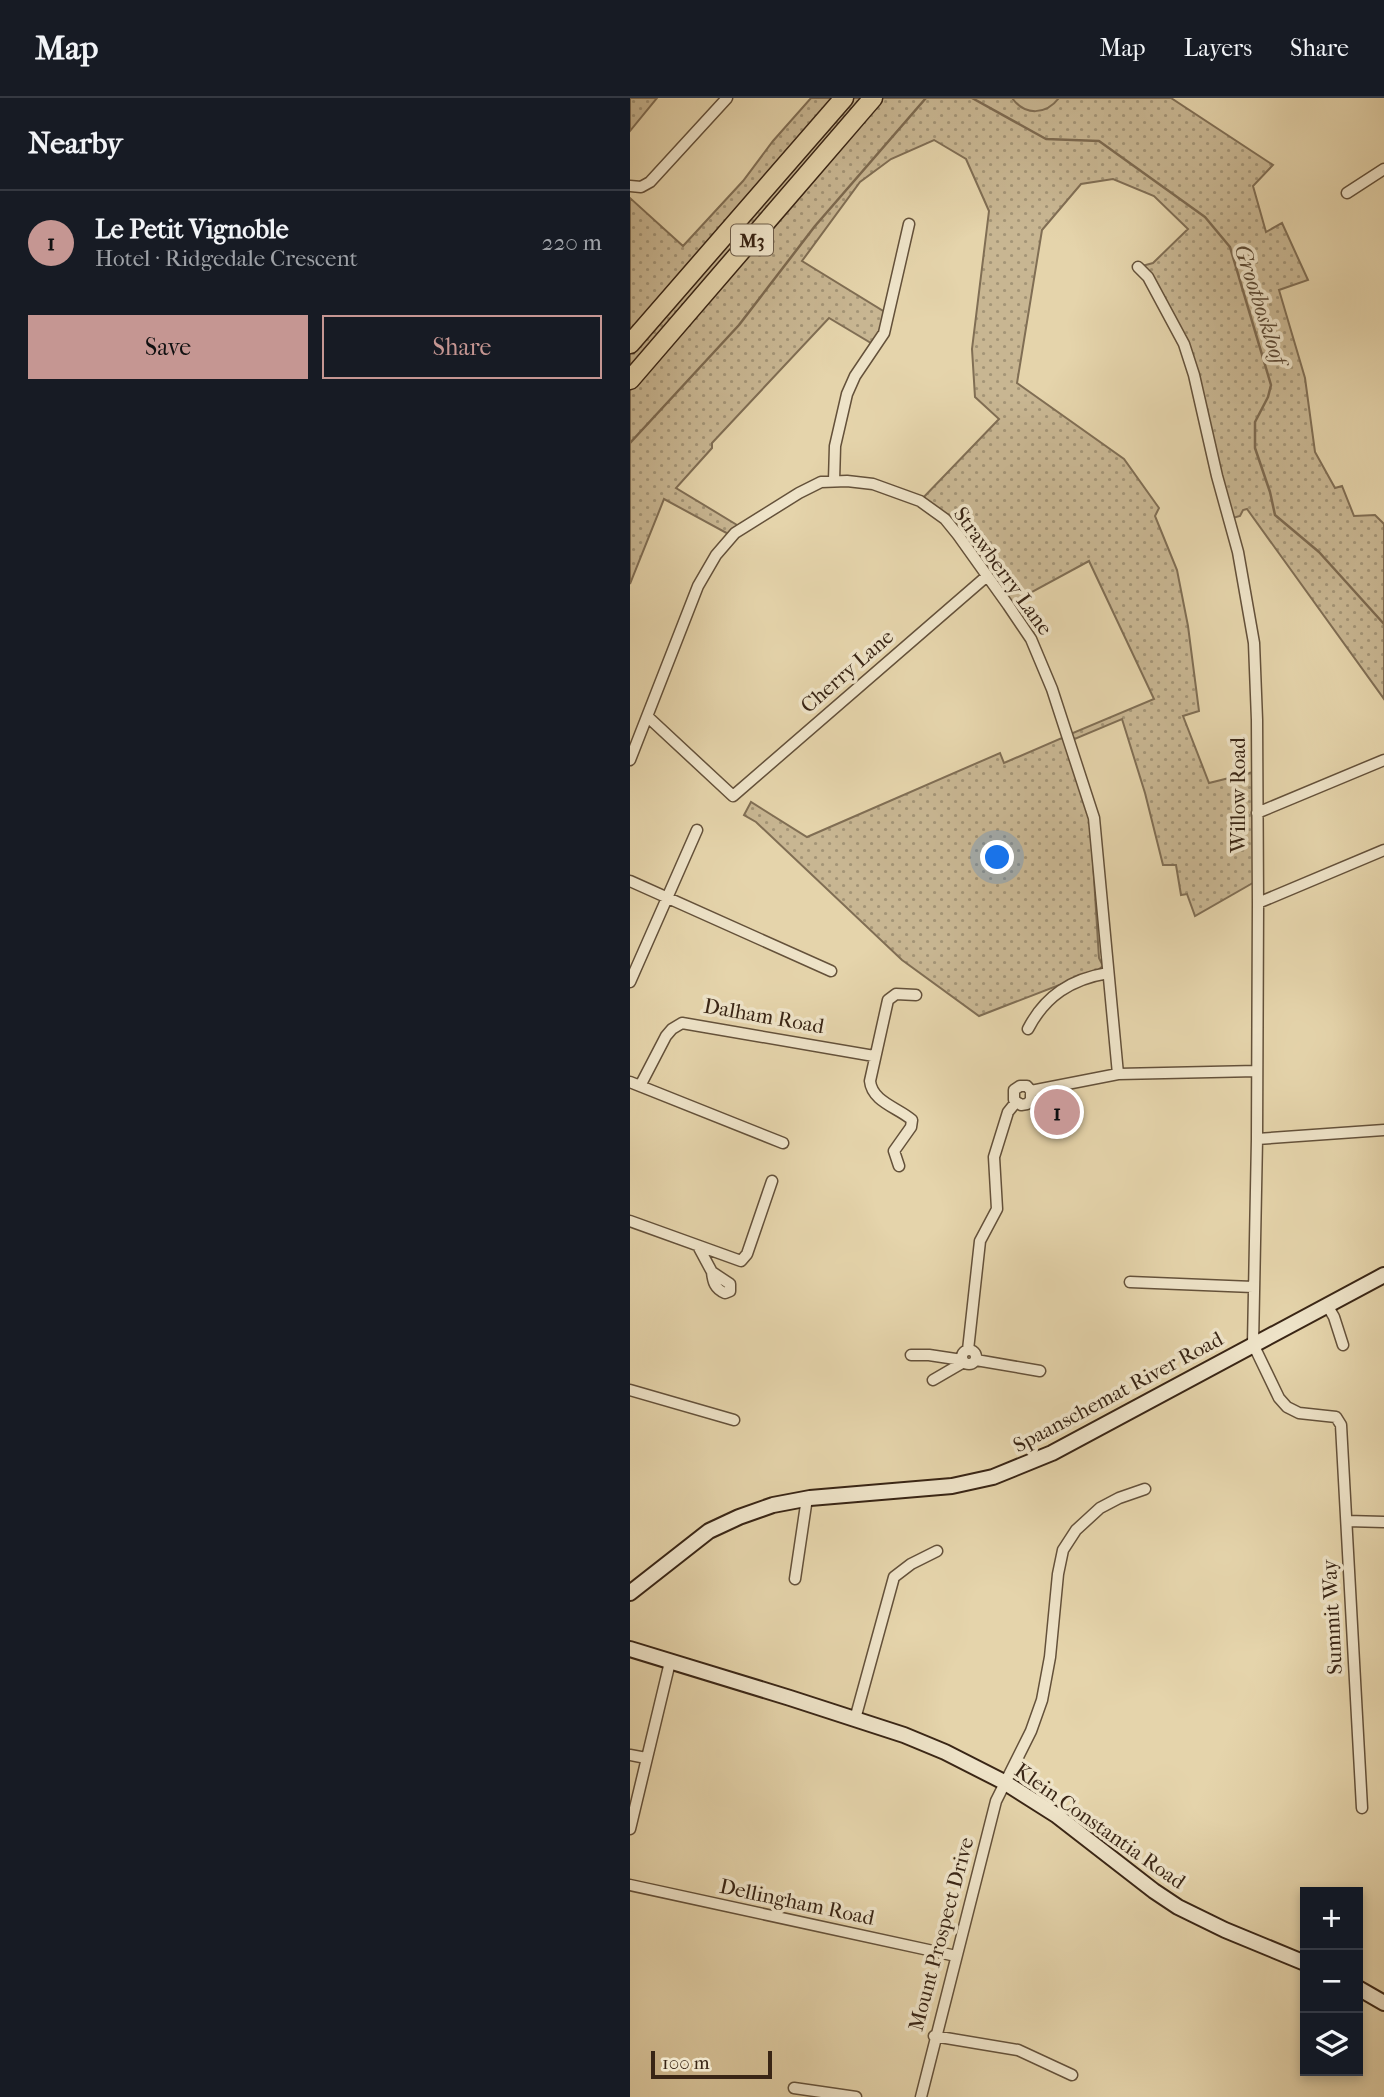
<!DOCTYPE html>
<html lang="en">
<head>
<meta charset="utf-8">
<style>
  body { margin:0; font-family:"IM FELL French Canon",serif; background:#242831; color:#f1f3f6 }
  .controls { position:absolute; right:21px; bottom:21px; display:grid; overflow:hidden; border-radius:0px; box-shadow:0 4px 10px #0003 }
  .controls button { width:63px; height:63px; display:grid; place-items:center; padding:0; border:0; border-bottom:2px solid #363941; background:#171b24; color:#f1f3f6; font:35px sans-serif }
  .scale { position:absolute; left:21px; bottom:18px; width:121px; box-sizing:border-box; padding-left:7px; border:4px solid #392515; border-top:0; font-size:19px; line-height:24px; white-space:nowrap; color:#392515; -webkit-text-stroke:5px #eee3c8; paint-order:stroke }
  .you { position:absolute; left:368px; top:760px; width:24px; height:24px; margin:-18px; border:5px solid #fff; border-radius:50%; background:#1a73e8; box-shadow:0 0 0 10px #1a73e833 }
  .badge { display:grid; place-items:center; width:46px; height:46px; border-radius:50%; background:#c59692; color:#111; font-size:23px; font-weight:700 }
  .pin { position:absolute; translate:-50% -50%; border:4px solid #fff; box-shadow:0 2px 7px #0006 }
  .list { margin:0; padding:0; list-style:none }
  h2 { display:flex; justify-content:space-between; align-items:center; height:91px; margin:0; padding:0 28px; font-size:30px }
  h2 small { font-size:23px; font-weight:400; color:#9ea1a6 }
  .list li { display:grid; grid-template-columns:46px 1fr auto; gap:21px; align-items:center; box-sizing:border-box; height:105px; padding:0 28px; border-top:2px solid #363941 }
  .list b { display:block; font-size:26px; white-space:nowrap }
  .list p { margin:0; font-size:23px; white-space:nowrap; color:#9ea1a6 }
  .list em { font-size:23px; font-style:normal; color:#9ea1a6 }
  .actions { display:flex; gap:14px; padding:21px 28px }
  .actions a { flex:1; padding:16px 0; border:2px solid #c59692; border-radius:0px; text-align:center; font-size:24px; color:#c59692 }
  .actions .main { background:#c59692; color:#111 }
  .icon { flex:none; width:38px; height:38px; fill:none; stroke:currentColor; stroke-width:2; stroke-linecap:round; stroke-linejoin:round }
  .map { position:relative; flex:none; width:754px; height:1999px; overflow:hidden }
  header { display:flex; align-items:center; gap:42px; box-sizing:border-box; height:98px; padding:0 35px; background:#171b24; border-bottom:2px solid #363941 }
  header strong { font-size:33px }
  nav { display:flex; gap:38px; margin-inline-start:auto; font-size:24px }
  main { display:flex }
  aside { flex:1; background:#171b24 }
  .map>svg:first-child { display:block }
  .grass { fill:url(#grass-dots); stroke:#806e54; stroke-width:2 }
  .garden { fill:#c8b692; stroke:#806e54; stroke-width:2 }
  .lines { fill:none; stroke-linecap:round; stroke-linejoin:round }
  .stream { stroke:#7d6a50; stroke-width:2.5 }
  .street-casing { stroke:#64513a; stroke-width:13 }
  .secondary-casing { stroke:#392515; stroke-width:18 }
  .highway-casing { stroke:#392515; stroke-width:21 }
  .street { stroke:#eee3c8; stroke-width:10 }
  .secondary { stroke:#eee3c8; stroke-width:14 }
  .highway { stroke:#e5d4ab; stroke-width:18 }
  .labels { text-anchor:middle; stroke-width:7; stroke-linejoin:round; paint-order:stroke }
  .shield { fill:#eee3c8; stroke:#6f5e4b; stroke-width:2 }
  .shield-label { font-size:19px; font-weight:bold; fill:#392515 }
  .street-label { font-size:21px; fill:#392515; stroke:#eee3c8 }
  .water-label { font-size:23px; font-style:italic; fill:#5b4833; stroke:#eee3c8 }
</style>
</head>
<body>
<header>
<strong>Map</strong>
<nav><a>Map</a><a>Layers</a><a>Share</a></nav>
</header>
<main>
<aside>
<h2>Nearby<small></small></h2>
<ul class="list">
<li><span class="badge">1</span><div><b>Le Petit Vignoble</b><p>Hotel · Ridgedale Crescent</p></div><em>220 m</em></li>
</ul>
<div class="actions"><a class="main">Save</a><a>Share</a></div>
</aside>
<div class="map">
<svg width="754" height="1999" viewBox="0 0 754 1999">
  <defs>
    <pattern id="grass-dots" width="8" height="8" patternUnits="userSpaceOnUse" patternTransform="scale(1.75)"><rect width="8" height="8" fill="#c8b692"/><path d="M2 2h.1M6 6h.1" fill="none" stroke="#a39476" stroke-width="1.8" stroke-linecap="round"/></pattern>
  </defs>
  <rect width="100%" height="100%" fill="#e5d4ab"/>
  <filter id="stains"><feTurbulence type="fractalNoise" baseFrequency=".00286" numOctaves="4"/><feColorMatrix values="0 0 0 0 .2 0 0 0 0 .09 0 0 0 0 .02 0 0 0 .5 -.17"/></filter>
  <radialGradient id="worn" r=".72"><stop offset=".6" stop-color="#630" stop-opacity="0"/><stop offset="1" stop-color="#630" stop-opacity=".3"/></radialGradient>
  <path class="grass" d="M0,0H27L0,33Z
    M181,0H541L643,67L623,88L636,134L652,125L678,182L649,192L675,280L685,354L705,390L712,388L724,418L745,417L754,426V601L617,411L613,412L610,418L599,421L554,246L508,169L523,165L558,131L524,98L483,81L451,86L412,132L387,285L494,361L529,410L525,418L547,472L558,528L569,613L553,618L579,685L627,673L628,782L565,818L557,796L551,797L546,767H533L515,695L492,621L440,643L438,637L524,601L459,463L378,507L328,437L290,403L369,321L345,299L342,251L359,113L336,61L304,42L261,61L230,84L172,163L258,216L246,248L199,220L82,345V350L46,390L112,430L102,438L34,401L0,486V100L53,148L113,83L143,43Z
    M434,639L458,710L461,732L469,860L473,868L468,872L349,918L272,862L126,724L114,717L121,704L177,739L370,655L374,665Z"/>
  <path class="garden" d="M382,0H429C416,17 395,18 382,0Z"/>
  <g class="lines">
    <path class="stream" d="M342,0L416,41L469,43L575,119L600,149L641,287L638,299L625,324V350L640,394L645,417L689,454L754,526
      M0,345L109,227L185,128L296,0"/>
    <defs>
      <path id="street" d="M0,88L11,89L20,84L97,0
        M717,95L754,71
        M508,169L518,179L554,246L564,277L587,378L608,454L624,545L627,622L628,805L627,1041L623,1246L649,1300L657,1309L669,1315L706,1319L711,1327L732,1710
        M204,383L205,348L217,296L225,278L254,235L279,126
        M18,619L103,698L357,478
        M0,662L68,488L86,457L105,435L169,395L191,384L217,383L243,386L290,403L315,421L328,437L378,507L401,541L422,591L464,720L488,976
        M627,715L754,662
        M0,783L201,873
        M628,805L754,752
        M0,884L67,732
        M398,931C415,898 441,881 478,875
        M0,984L153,1045
        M10,988L36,938L42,931L52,925L244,958
        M401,993V1002L397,1006L391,1007L384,1002V992L390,988H397L401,993L488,976L627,973
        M627,1041L754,1032
        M269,1068L264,1053L281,1029L282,1022C269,1010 242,1004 240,983L258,902L266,896L286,897
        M0,1123L111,1163L117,1156L142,1083
        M68,1148L82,1174L100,1186V1193L95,1195C85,1191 83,1184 82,1174
        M500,1184L623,1189
        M697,1207L704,1219L713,1247
        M332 1259a7 7 0 1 1 14 0a7 7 0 1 1-14 0Z
        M338,1252L350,1143L367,1111L364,1059L378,1014L386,1004
        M281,1257H299L332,1262
        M346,1262L410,1273
        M303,1282L334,1264
        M0,1292L104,1322
        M717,1423L754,1424
        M165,1481L177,1400
        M225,1621L264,1479L281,1466L307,1453
        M0,1657L16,1660
        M0,1731L40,1564
        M0,1787L326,1858
        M304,1938L388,1952L442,1977
        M164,1990L226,1999
        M291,1999L366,1703L401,1633L412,1602L420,1559L428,1476L433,1452L446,1432L470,1410L489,1400L515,1391"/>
      <path id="secondary" d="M0,1495L79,1433L109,1419L143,1407L180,1400L322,1388L363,1379L422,1355L754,1177
        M0,1551L160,1600L274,1637L315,1654L374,1684L426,1717L524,1793L548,1809L595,1832L675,1865
        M728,1890L754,1905"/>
      <path id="highway" d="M0,246L214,0
        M0,282L243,0"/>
    </defs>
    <use href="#street" class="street-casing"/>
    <use href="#secondary" class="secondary-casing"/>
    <use href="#highway" class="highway-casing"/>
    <use href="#street" class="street"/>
    <use href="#secondary" class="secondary"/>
    <use href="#highway" class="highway"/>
  </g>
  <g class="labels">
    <rect class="shield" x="101" y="126.5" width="42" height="31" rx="5"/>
    <g class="shield-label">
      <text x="122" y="149">M3</text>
    </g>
    <g class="street-label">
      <text transform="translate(373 473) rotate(54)" y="7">Strawberry Lane</text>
      <text transform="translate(217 573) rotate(-41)" y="7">Cherry Lane</text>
      <text transform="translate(608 697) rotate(-90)" y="7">Willow Road</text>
      <text transform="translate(134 918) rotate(10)" y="7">Dalham Road</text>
      <text transform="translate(488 1294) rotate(-28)" y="7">Spaanschemat River Road</text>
      <text transform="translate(702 1519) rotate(-93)" y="7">Summit Way</text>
      <text transform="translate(470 1728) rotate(35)" y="7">Klein Constantia Road</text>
      <text transform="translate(167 1804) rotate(12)" y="7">Dellingham Road</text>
      <text transform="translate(311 1836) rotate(-75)" y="7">Mount Prospect Drive</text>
    </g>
    <g class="water-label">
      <text transform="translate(631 206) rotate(72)" y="8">Grootboskloof</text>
    </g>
  </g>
  <rect width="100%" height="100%" filter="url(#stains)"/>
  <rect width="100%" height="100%" fill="url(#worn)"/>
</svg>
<div class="controls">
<button>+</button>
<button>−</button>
<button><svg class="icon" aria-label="layers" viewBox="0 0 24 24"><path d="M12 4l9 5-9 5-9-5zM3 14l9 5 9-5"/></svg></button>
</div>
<div class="scale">100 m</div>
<div class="you"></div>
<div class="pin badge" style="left:427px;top:1014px">1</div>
</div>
</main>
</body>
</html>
